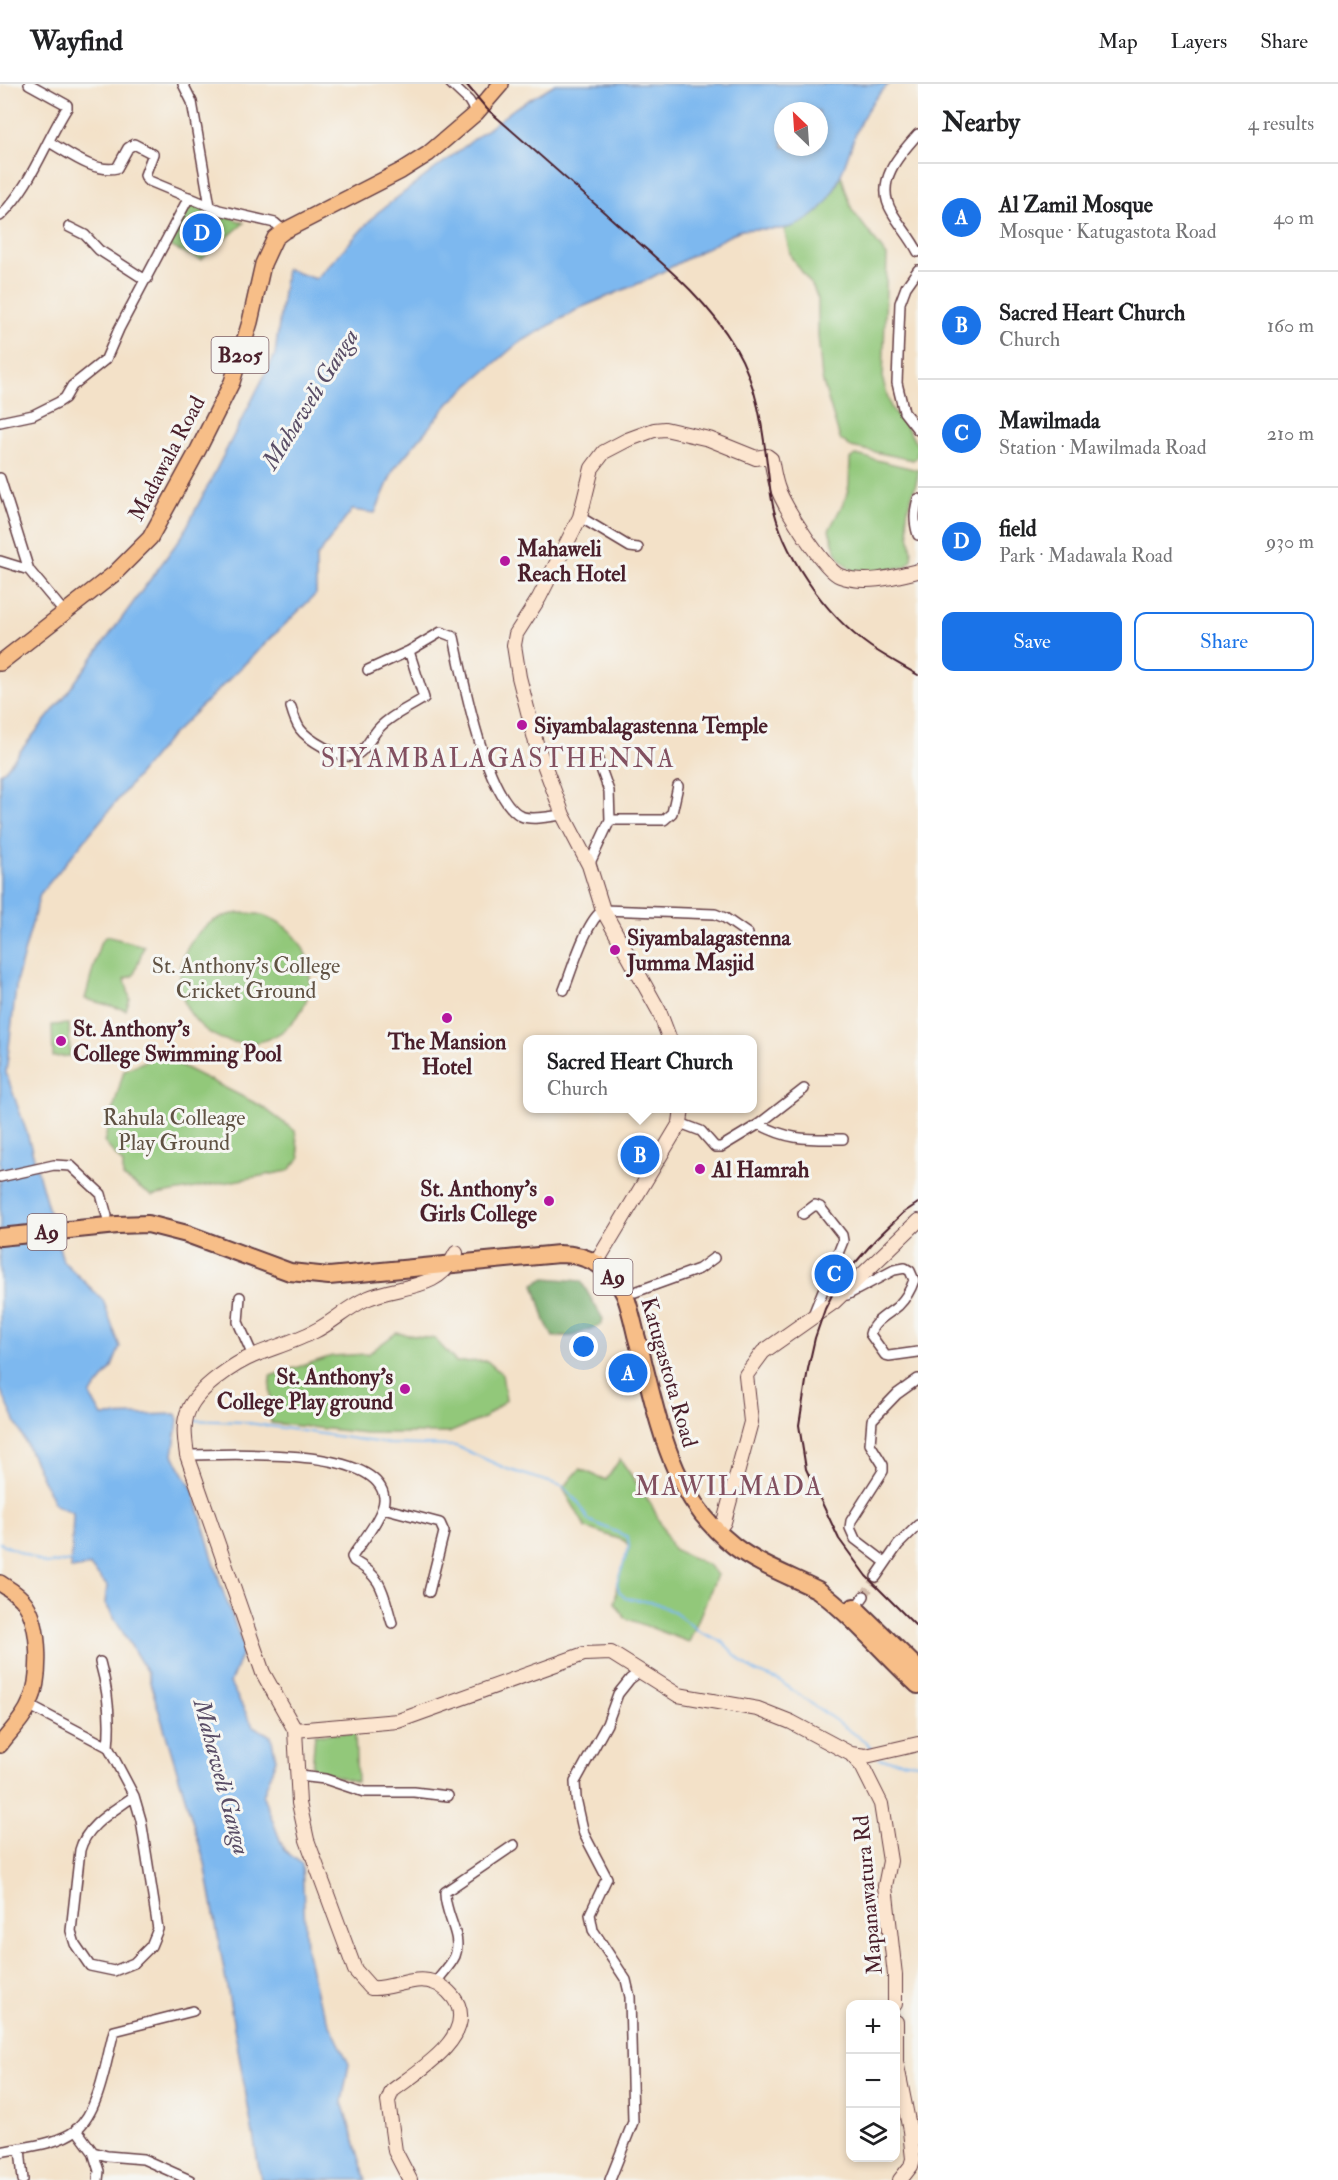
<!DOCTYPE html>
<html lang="en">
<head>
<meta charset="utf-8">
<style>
  body { margin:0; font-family:"IM FELL Double Pica",serif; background:#f2f2f2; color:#202124 }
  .controls { position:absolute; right:18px; bottom:18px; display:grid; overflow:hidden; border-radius:12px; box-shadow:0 3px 9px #0003 }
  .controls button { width:54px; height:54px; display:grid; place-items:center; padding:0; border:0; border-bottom:2px solid #e0e0e0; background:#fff; color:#202124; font:30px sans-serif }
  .compass { position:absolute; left:774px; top:18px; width:54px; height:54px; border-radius:50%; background:#fff; box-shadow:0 3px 9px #0003; rotate:335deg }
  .you { position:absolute; left:584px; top:1263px; width:21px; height:21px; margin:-15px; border:4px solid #fff; border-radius:50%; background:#1a73e8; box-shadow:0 0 0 9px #1a73e833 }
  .badge { display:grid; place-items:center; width:39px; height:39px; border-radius:50%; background:#1a73e8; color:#fff; font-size:20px; font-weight:700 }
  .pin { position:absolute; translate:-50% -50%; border:3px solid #fff; box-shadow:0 2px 6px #0006 }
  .popup { position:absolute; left:523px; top:951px; width:234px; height:78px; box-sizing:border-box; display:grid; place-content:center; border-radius:12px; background:#fff; filter:drop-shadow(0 2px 4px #0005); font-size:20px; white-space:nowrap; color:#757577 }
  .popup b { font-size:22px; color:#202124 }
  .popup::after { content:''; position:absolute; left:50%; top:100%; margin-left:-12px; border:12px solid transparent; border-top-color:#fff }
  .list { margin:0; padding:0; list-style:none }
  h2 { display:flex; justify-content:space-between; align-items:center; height:78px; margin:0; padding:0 24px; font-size:26px }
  h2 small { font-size:20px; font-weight:400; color:#757577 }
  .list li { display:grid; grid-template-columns:39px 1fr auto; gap:18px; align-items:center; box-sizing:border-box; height:108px; padding:0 24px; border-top:2px solid #e0e0e0 }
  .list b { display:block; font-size:22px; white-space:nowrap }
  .list p { margin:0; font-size:20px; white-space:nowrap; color:#757577 }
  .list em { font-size:20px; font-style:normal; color:#757577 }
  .actions { display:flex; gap:12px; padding:18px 24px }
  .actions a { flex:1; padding:14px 0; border:2px solid #1a73e8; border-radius:12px; text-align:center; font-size:21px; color:#1a73e8 }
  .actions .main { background:#1a73e8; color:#fff }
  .icon { flex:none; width:33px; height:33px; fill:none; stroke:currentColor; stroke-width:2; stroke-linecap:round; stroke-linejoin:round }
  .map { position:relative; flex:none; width:918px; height:2096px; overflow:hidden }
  header { display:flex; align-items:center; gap:36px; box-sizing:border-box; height:84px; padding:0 30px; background:#fff; border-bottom:2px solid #e0e0e0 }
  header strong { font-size:28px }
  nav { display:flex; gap:33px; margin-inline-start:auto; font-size:21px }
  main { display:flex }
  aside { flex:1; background:#fff }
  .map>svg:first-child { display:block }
  .green { fill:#92c87a; stroke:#6e7452; stroke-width:1.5 }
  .forest { fill:#75ac6a; stroke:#60664a; stroke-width:1.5 }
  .water { fill:#7db8ef; stroke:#646c8d; stroke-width:1.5; fill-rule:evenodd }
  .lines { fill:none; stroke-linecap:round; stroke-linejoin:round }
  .stream { stroke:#7db8ef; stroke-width:2 }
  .street-tunnel { stroke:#d1baa9; stroke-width:9; stroke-dasharray:9 4.5; stroke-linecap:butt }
  .street-casing { stroke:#633c43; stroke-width:12 }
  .secondary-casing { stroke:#633c43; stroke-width:16 }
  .primary-casing { stroke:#633c43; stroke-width:18 }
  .highway-casing { stroke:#633c43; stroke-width:20 }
  .street { stroke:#fff; stroke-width:9 }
  .secondary { stroke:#fce5cf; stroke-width:14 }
  .primary { stroke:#f7be88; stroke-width:15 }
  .highway { stroke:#f7be88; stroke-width:16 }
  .rail { stroke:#4a1f2b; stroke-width:2 }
  .poi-dot { fill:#b5179e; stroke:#f6f6f2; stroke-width:2 }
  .labels { text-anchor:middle; stroke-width:6; stroke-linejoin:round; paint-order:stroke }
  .shield { fill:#f6f6f2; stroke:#7e6067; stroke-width:1.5 }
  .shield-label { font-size:21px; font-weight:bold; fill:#4a1f2b }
  .street-label { font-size:22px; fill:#4a1f2b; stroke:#f6f6f2 }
  .poi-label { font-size:22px; font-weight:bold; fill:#4a1f2b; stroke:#f6f6f2; text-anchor:start }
  .park-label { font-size:22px; fill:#605243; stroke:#f6f6f2 }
  .water-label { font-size:24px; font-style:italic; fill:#594d66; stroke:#f6f6f2 }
  .quarter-label { font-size:26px; letter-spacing:1.5px; fill:#825060; stroke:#f6f6f2 }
</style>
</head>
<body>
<header>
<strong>Wayfind</strong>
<nav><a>Map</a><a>Layers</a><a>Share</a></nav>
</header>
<main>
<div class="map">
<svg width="918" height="2096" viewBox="0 0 918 2096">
  <rect width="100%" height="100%" fill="#f6f6f2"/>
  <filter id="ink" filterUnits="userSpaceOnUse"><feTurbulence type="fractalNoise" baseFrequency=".0167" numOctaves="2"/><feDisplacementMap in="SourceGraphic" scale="12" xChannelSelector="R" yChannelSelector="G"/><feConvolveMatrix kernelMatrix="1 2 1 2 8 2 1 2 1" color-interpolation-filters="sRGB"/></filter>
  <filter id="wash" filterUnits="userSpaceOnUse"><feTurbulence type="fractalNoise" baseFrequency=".008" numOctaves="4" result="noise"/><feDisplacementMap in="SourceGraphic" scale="24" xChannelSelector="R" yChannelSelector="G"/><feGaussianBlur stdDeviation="1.35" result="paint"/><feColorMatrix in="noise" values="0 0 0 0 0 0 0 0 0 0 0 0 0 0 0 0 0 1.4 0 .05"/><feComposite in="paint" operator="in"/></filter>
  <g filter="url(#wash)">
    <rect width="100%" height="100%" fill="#f3e1c8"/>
    <path class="green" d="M841,91L852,126L887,172L883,297L891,324L905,341L918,362L917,373L913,376L851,363L840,355L822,295L818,251V215L813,203L791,173L784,145C813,137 831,119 841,91Z
      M192,117L244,139L201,176L164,160Z
      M856,371L918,386C918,405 908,414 907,432C907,447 913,462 912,476L905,483L859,490L850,485L841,476L835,465L829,446L846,414L849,401L850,375Z
      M180 894a65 65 0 1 1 130 0a65 65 0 1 1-130 0Z
      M106,852L144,862L134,891L125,895L130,915L126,926L85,915L100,859Z
      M69,940L70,972L53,973L52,941Z
      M160,971L261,1022L295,1047L300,1074L288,1087L152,1112L123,1093V1080L104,1058L124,986Z
      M396,1249L435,1255L456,1278L487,1277L502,1290L506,1316L484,1334L449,1349H366L271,1339L270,1292L332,1272L368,1270Z
      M620,1375L651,1420L673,1465L708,1481L717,1491L689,1558L625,1534L615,1519L617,1499L629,1463L625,1457L586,1444L563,1404L580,1385L606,1396Z
      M355,1649L357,1698L312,1685L315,1650Z"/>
    <path class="forest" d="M545,1194L581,1197L603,1235L601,1241L573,1252L553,1253L545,1237L534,1200Z"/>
    <path class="water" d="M555,0H889C878,10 868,23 861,37C843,75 840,126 794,142C776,149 757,142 738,147L647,196L580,224L517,260L451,317L394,385L375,429L352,426L316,474V510L168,655L40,810L17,895L6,989L27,1049L63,1177L103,1216L120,1263L111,1285L90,1311L102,1332L176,1330L178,1336L173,1371L193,1406L221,1502L244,1564L230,1599L253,1642L271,1652L276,1675L263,1712L284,1766L302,1780L306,1864L317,1913L349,1980L342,2018L366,2096H261L205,1779L147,1588L105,1519L107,1502L90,1482L71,1485L73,1429L55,1421L0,1305V689L5,686L64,613L182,452L275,271L286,185L316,195L377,129L515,24ZM783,27H819V63H783Z"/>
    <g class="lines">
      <path class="stream" d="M190,1336L242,1338L389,1360L456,1362L507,1385L562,1402L579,1419L588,1436L628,1453L629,1463L617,1499L619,1507L625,1514L656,1519L675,1529L700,1548L723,1558L743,1579L756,1588L778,1596L866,1658L872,1666
        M0,1459L46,1480L73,1477
        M879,1675L918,1679"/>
    </g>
  </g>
  <g filter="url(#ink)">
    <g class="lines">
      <path class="street-tunnel" d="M864,1512L876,1493"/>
      <defs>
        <path id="street" d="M183,0L192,18L210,122
          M451,0L469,17L476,29
          M918,50C899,71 874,98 892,128C900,142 911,154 918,168
          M49,58C69,69 93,89 117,84L128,64L134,60L153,70L145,91L147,96L219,126L275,139L284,147
          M0,132C32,101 44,60 67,24V21L29,0
          M69,143L85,151L99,166L141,193L147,195
          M918,186L906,203L900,219L897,299L904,328L918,346
          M0,338L33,331L59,318L65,314L72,302L106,275L119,245L189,113
          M0,394L29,486
          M918,415C914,429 914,438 918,451
          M580,433L630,463L638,464
          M0,477L29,486L64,528
          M368,586L409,567L441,548L454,553C463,594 485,713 521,732C532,737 551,732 563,731
          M291,623C293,630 296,639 300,645C307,655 340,675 352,672C364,669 368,658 375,649C385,634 409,624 424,614L409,567
          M610,736H664L672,729L678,702
          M589,781L610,736L609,707L595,668
          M564,906C572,886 586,837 603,826L715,830L725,834L748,850
          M680,1039L701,1047L715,1063H721L759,1040L804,1005
          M759,1040C790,1057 809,1055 843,1055
          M0,1093L54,1081L71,1082L101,1110L107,1132
          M803,1130L815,1121L820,1123L842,1151L843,1157L813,1231
          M635,1208L699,1185L714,1174
          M847,1211L894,1186L905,1184L910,1187L914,1196C911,1205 905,1215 898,1222C889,1230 873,1237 870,1250L885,1271L889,1272L918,1268
          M240,1213L238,1238L253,1272
          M187,1371C225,1371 377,1361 384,1413C386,1429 361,1459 352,1473L354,1477C383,1493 383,1509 392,1539
          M383,1424L440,1439L444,1448L429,1508
          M885,1478L855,1455L850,1444L851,1437L883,1387V1381L870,1360L872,1336L897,1310L918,1295
          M876,1493L898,1461L918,1441
          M853,1527L864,1512
          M100,1578C108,1606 111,1634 108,1663
          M30,1622L108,1663L134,1712L141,1736L158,1845L151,1862L134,1879L114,1887L90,1882L75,1860L71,1847L80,1766C87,1740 114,1727 134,1712
          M299,1692L325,1695L364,1708H414L448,1712
          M435,1899C441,1891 451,1881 455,1872C463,1851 444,1830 445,1808L514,1761
          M76,2045L93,2068L107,2072L143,2075L190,2096
          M20,2064L23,2096
          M0,2068C23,2063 57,2061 76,2046C100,2026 106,1976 114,1947L193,1927
          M93,2068L99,2087L98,2096
          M610,2096L633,2038L630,1913L626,1896L593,1846L590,1830L607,1794L584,1750L576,1714L575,1698L607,1640L618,1610L630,1595L641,1587"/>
        <path id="secondary" d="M670,956L659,927L603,826L589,781L563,731L536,659L519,593L514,561L516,550L539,514L580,433L592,384L604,368L627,356L654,346L665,345L709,355L756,374L767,372L771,375C773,384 774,393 777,402C782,420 824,486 840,492C865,501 894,493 918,487
          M596,1179L680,1039L682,1024
          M717,1447L724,1438L751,1338L746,1291L763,1268L834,1218L918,1137
          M295,1646L398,1637L584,1570L611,1569L678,1611L758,1625L791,1638L851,1670L866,1672L918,1660
          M851,1670L862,1682L881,1720L890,1777L885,1802L895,1891V1920
          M896,1938V1977L910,2047L913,2075L911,2082L900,2096
          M410,2096L395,2067L388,2017L392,2007C415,1989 472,1956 458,1921C454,1912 444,1902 435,1899C414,1890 392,1906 371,1904L355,1886L307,1756L299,1719L295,1646L263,1589L187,1371C185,1356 182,1339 189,1325C198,1304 235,1279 255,1271C275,1263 296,1257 315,1247C333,1238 348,1223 366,1215C399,1200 439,1208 456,1169"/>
        <path id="primary" d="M0,579L114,490L150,454L198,366L232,298L250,238L263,180L275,154L284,147L401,87L428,70L476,29L501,0
          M0,1499C9,1505 19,1510 25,1519C41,1542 41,1595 30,1619C24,1635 10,1647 0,1661"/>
        <path id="highway" d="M0,1153L117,1141L148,1140L187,1150L290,1188L329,1192L559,1170C588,1170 613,1184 625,1211C630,1224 633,1238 636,1251C658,1328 666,1409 734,1462C759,1481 790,1492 818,1506C855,1534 884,1570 918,1601
          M854,1523L918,1585"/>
      </defs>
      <use href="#street" class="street-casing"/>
      <use href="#secondary" class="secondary-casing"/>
      <use href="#primary" class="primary-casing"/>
      <use href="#highway" class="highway-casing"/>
      <use href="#street" class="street"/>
      <use href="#secondary" class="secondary"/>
      <use href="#primary" class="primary"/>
      <use href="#highway" class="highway"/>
      <path class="rail" d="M466,0L487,25C533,65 578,105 623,145C664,181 707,215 735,263C762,309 764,360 771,411C779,467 825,531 871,563C886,573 903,582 918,591
        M918,1119L903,1129L876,1155L843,1193L833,1209L825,1225L815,1254L808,1285L799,1341L806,1385L839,1455L866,1492L918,1544"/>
    </g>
  </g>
  <g class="poi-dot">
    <circle cx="505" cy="477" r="6"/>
    <circle cx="522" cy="641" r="6"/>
    <circle cx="615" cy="866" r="6"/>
    <circle cx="447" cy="934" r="6"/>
    <circle cx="61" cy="957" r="6"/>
    <circle cx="700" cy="1085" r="6"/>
    <circle cx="549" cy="1117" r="6"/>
    <circle cx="405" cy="1305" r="6"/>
  </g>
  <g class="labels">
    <g class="shield">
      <rect x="211.5" y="253" width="57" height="36" rx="4.5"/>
      <rect x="27.5" y="1130" width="39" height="36" rx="4.5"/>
      <rect x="593.5" y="1175" width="39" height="36" rx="4.5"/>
    </g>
    <g class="shield-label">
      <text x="240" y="278">B205</text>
      <text x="47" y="1155">A9</text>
      <text x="613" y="1200">A9</text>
    </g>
    <g class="street-label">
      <text transform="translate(166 374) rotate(-62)" y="8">Madawala Road</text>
      <text transform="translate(670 1288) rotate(74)" y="8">Katugastota Road</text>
      <text transform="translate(867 1811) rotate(-95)" y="8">Mapanawatura Rd</text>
    </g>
    <g class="poi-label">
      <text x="517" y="472">Mahaweli<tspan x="517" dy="25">Reach Hotel</tspan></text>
      <text x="534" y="649">Siyambalagastenna Temple</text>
      <text x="627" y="861">Siyambalagastenna<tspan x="627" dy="25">Jumma Masjid</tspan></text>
      <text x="73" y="952">St. Anthony's<tspan x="73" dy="25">College Swimming Pool</tspan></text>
      <text x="447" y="965" text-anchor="middle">The Mansion<tspan x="447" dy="25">Hotel</tspan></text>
      <text x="712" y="1093">Al Hamrah</text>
      <text x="537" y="1112" text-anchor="end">St. Anthony's<tspan x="537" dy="25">Girls College</tspan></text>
      <text x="393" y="1300" text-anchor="end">St. Anthony's<tspan x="393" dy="25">College Play ground</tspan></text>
    </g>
    <g class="park-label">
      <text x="246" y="889">St. Anthony's College<tspan x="246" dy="25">Cricket Ground</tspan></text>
      <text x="174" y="1041">Rahula Colleage<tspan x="174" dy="25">Play Ground</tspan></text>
    </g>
    <g class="water-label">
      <text transform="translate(310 315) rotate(-58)" y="8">Mahaweli Ganga</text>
      <text transform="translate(222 1693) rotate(75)" y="8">Mahaweli Ganga</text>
    </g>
    <g class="quarter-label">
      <text x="498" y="683">SIYAMBALAGASTHENNA</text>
      <text x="729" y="1411">MAWILMADA</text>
    </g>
  </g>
</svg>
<div class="controls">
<button>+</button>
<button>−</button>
<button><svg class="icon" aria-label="layers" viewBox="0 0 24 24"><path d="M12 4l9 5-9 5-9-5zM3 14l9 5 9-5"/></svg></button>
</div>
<svg class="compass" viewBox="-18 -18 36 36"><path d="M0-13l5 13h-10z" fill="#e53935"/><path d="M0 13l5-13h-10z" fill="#757577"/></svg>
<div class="you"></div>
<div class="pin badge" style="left:628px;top:1289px">A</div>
<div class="pin badge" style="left:640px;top:1071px">B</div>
<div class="popup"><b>Sacred Heart Church</b>Church</div>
<div class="pin badge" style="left:834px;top:1190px">C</div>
<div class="pin badge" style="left:202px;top:149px">D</div>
</div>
<aside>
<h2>Nearby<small>4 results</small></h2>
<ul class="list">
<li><span class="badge">A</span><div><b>Al Zamil Mosque</b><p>Mosque · Katugastota Road</p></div><em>40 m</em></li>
<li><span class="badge">B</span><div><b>Sacred Heart Church</b><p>Church</p></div><em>160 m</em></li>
<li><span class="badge">C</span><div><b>Mawilmada</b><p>Station · Mawilmada Road</p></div><em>210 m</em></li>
<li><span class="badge">D</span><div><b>field</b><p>Park · Madawala Road</p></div><em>930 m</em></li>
</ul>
<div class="actions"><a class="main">Save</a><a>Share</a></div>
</aside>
</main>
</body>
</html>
